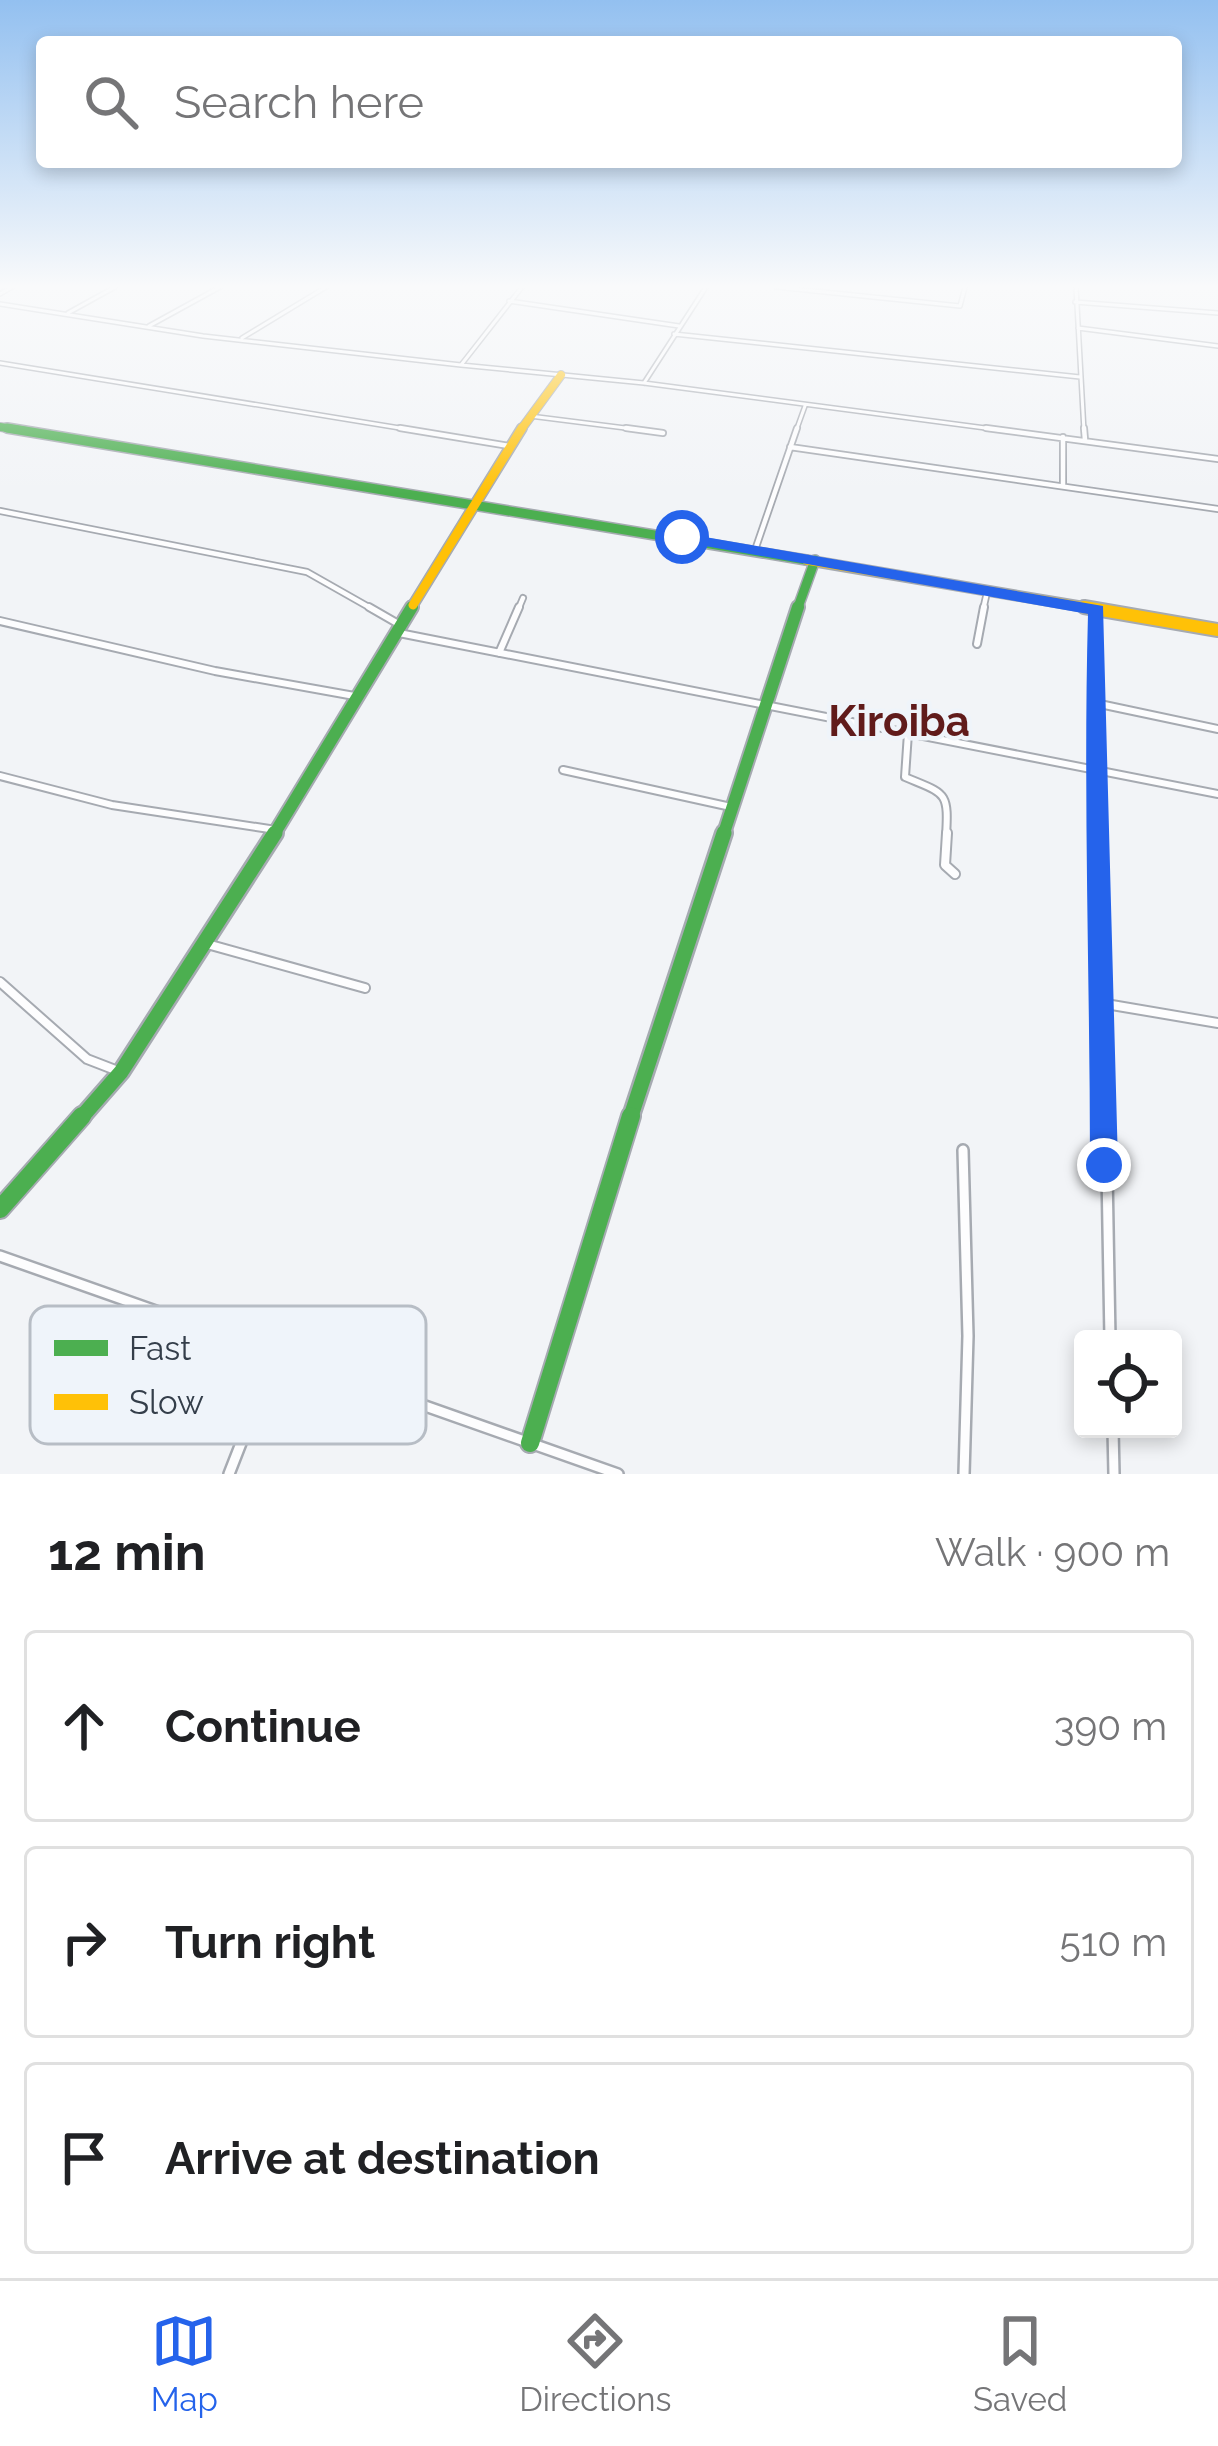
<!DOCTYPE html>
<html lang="en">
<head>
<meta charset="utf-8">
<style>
  body { margin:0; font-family:Raleway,sans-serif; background:#f2f2f2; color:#202124 }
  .controls { position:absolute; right:36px; bottom:36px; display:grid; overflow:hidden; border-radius:12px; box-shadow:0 6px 18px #0003 }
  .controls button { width:108px; height:108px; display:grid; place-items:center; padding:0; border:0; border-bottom:3px solid #e0e0e0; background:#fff; color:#202124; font:60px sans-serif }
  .stop { position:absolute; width:36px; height:36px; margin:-27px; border:9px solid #2563eb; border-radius:50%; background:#fff }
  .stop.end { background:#2563eb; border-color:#fff; box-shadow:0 3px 12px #0008 }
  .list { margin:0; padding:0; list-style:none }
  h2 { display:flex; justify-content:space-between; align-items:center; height:156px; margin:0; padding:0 48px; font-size:51px }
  h2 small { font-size:39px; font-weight:400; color:#757577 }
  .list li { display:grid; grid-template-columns:78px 1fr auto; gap:36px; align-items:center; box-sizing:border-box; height:192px; margin:0 24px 24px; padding:0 24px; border:3px solid #e0e0e0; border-radius:12px }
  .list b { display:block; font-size:45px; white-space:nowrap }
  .list em { font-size:39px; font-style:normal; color:#757577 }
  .icon { flex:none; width:66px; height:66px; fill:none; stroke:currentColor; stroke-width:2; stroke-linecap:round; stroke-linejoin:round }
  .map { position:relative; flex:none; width:1218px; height:1474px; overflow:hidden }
  .search { position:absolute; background:#fff; box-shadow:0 6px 18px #0003; left:36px; right:36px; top:36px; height:132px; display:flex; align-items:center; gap:30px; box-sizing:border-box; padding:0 42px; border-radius:12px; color:#757577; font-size:45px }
  .sheet { height:804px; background:#fff }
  nav { display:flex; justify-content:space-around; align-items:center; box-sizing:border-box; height:168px; border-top:3px solid #e0e0e0; background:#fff; font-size:33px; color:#757577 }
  nav a { display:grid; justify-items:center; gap:6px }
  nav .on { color:#2563eb }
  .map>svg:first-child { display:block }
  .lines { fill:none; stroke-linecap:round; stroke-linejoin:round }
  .street-far4-casing { stroke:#a6aab1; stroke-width:6 }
  .street-far3-casing { stroke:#a6aab1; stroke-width:8 }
  .street-far2-casing { stroke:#a6aab1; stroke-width:10 }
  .street-far1-casing { stroke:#a6aab1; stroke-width:12 }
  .street-casing { stroke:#a6aab1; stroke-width:14 }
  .fast-far4-casing { stroke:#a6aab1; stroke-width:10 }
  .fast-far3-casing { stroke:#a6aab1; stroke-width:12 }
  .fast-far2-casing { stroke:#a6aab1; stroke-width:16 }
  .fast-far1-casing { stroke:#a6aab1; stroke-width:20 }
  .fast-casing { stroke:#a6aab1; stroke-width:22 }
  .slow-far2-casing { stroke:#a6aab1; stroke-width:10 }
  .slow-far1-casing { stroke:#a6aab1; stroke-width:12 }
  .slow-casing { stroke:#a6aab1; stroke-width:16 }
  .street-far4 { stroke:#fdfdfe; stroke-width:3 }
  .street-far3 { stroke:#fdfdfe; stroke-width:4.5 }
  .street-far2 { stroke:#fdfdfe; stroke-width:6 }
  .street-far1 { stroke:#fdfdfe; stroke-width:8 }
  .street { stroke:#fdfdfe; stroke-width:9 }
  .fast-far4 { stroke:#4caf50; stroke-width:8 }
  .fast-far3 { stroke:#4caf50; stroke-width:9 }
  .fast-far2 { stroke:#4caf50; stroke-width:12 }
  .fast-far1 { stroke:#4caf50; stroke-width:15 }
  .fast { stroke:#4caf50; stroke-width:18 }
  .slow-far2 { stroke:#ffc107; stroke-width:8 }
  .slow-far1 { stroke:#ffc107; stroke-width:9 }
  .slow { stroke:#ffc107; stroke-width:12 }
  .route { fill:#2563eb }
  .labels { text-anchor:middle; stroke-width:9; stroke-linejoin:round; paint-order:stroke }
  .quarter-label { font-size:42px; font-weight:bold; fill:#601b1b; stroke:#eff4fa }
  .key { fill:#eff4fa; stroke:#b7bdc5; stroke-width:3 }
  .key-label { font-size:33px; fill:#343e4a }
</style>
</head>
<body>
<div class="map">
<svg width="1218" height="1474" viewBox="0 0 1218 1474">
  <rect width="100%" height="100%" fill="#f2f4f7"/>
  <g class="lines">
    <defs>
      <path id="street-far4" d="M522,287L461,365L644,383L1008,431
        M776,287L960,306L965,287
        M1076,287L1084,431
        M0,294L12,287
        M509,301L679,326
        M1075,302L1218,313
        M0,304L203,336L461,365
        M68,313L115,287
        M149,326L220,287
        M1078,328L1218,346
        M674,334L1080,377
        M242,338L326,287
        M0,363L418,431
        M644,383L706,287
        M530,416L649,431
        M796,431L805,406"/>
      <path id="street-far3" d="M400,428L509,446
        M626,428L663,433
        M986,428L1218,459
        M1084,428L1085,440
        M1063,437V485
        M790,447L1218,509
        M0,511L307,572L374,610
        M755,550L797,428
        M518,610L523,598
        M983,610L987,592"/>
      <path id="street-far2" d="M369,607L402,626
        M1097,611L1094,767L1098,836
        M0,621L215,671L360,697
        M399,633L1218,794
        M977,644L984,607
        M499,653L519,607
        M1095,703L1218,729
        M908,733L905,777C945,794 949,790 946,836
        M563,770L731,807
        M0,776L112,805L276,830"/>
      <path id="street-far1" d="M947,833L945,865L955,874
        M1098,833L1106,1119
        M207,944L365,988
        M0,982L87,1059L118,1071
        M1100,1003L1218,1023"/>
      <path id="street" d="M1106,1116L1110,1339
        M963,1150L968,1336L964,1474
        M0,1256L618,1474
        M1113,1429L1114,1474
        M229,1474L277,1351"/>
      <path id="fast-far4" d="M0,427L26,431"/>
      <path id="fast-far3" d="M7,428L806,560
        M410,610L413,605
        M797,610L815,560"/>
      <path id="fast-far2" d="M273,836L412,607
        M723,836L798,607"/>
      <path id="fast-far1" d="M80,1119L121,1072L275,833
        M630,1119L724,833"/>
      <path id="fast" d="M0,1209L82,1116
        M530,1443L631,1116"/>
      <path id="slow-far2" d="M520,431L561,375"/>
      <path id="slow-far1" d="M806,560L1102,610
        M413,605L522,428"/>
      <path id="slow" d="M1084,607L1218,630"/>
    </defs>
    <use href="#street-far4" class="street-far4-casing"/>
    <use href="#street-far3" class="street-far3-casing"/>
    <use href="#street-far2" class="street-far2-casing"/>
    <use href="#street-far1" class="street-far1-casing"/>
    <use href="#street" class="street-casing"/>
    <use href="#fast-far4" class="fast-far4-casing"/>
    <use href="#fast-far3" class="fast-far3-casing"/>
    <use href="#fast-far2" class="fast-far2-casing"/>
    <use href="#fast-far1" class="fast-far1-casing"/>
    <use href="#fast" class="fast-casing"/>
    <use href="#slow-far2" class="slow-far2-casing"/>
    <use href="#slow-far1" class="slow-far1-casing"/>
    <use href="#slow" class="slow-casing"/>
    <use href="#street-far4" class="street-far4"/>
    <use href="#street-far3" class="street-far3"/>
    <use href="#street-far2" class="street-far2"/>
    <use href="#street-far1" class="street-far1"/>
    <use href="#street" class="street"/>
    <use href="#fast-far4" class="fast-far4"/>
    <use href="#fast-far3" class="fast-far3"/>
    <use href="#fast-far2" class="fast-far2"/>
    <use href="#fast-far1" class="fast-far1"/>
    <use href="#fast" class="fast"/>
    <use href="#slow-far2" class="slow-far2"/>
    <use href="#slow-far1" class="slow-far1"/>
    <use href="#slow" class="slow"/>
  </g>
  <linearGradient id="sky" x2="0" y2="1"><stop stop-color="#93c0f0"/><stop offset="0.58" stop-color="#f9fafb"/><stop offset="1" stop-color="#f9fafb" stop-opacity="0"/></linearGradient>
  <rect width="1218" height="494" fill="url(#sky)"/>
  <path class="route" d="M682,533L1103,606L1118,1165L1114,1175L1104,1179L1094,1175L1090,1165C1090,981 1083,797 1088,614L677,541V534Z"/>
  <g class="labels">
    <g class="quarter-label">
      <text x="899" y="736">Kiroiba</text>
    </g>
  </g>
  <rect x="30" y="1306" width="396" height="138" rx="18" class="key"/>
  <rect x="54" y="1340" width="54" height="16" fill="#4caf50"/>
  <rect x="54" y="1394" width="54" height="16" fill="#ffc107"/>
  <g class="key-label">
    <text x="129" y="1360">Fast</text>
    <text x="129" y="1414">Slow</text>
  </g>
</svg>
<div class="controls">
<button><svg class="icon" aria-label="locate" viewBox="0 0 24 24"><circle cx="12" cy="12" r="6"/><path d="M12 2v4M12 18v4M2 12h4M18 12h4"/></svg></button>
</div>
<div class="stop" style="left:682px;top:537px"></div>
<div class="stop end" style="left:1104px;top:1165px"></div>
<div class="search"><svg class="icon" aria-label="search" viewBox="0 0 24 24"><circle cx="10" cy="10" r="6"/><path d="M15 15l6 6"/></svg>Search here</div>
</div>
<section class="sheet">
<h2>12 min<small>Walk · 900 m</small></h2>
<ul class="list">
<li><svg class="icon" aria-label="ahead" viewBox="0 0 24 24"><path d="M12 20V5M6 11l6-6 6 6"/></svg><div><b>Continue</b></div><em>390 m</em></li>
<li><svg class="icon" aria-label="right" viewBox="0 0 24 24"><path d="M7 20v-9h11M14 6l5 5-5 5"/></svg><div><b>Turn right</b></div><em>510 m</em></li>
<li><svg class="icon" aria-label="arrive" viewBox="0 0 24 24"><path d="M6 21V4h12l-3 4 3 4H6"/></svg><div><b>Arrive at destination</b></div></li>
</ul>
</section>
<nav>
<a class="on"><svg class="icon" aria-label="map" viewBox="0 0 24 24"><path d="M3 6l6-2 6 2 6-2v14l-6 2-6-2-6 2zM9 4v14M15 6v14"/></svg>Map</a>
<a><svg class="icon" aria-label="directions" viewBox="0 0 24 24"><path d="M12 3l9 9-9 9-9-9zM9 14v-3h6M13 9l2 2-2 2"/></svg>Directions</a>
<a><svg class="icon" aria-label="saved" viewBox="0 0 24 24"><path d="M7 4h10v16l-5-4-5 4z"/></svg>Saved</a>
</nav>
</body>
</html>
